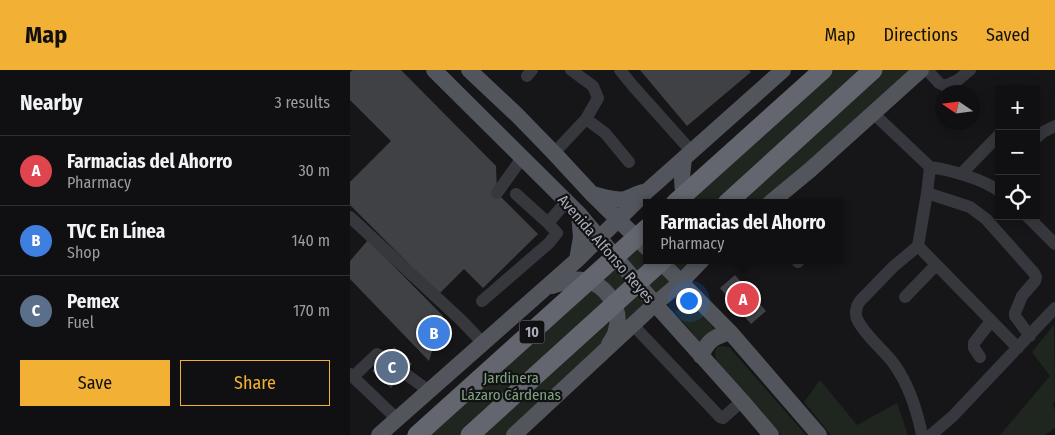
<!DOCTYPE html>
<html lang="en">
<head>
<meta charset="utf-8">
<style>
  body { margin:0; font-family:"Fira Sans Condensed",sans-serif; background:#19191b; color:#f1f3f6 }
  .controls { position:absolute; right:15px; top:15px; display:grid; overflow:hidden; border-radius:0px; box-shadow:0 2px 12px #0003 }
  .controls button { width:45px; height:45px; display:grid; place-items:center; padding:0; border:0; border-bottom:1px solid #303032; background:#101012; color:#f1f3f6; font:25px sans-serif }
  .compass { position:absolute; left:585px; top:15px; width:45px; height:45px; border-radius:50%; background:#101012; box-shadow:0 2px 12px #0003; rotate:283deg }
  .you { position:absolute; left:338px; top:230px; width:18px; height:18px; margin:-12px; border:4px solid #fff; border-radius:50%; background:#1a73e8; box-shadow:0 0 0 8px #1a73e833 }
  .badge { display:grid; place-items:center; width:32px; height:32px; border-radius:50%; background:#f2b134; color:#fff; font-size:16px; font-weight:700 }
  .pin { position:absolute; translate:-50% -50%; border:2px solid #fff; box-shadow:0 1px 5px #0006 }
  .popup { position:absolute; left:293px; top:129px; width:200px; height:65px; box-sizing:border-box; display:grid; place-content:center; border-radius:0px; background:#101012; filter:drop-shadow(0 1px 4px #0005); font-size:16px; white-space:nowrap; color:#9c9d9f }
  .popup b { font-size:19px; color:#f1f3f6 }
  .popup::after { content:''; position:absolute; left:50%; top:100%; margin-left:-10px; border:10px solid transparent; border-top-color:#101012 }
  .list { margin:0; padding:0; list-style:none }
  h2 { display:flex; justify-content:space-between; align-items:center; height:65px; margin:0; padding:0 20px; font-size:21px }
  h2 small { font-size:16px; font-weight:400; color:#9c9d9f }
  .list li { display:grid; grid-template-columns:32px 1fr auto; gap:15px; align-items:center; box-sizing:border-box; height:70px; padding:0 20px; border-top:1px solid #303032 }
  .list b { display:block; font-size:19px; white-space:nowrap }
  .list p { margin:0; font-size:16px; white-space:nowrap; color:#9c9d9f }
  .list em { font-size:16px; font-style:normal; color:#9c9d9f }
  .actions { display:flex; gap:10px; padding:15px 20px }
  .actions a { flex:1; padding:11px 0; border:1px solid #f2b134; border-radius:0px; text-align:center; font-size:18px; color:#f2b134 }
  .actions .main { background:#f2b134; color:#111 }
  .icon { flex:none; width:28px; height:28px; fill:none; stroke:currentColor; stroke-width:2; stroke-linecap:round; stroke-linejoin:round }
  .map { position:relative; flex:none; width:705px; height:365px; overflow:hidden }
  header { display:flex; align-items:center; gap:30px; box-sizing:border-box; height:70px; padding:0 25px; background:#f2b134; color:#111 }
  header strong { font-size:24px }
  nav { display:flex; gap:28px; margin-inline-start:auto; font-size:18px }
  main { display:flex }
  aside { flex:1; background:#101012 }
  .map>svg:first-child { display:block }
  .green { fill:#1e261f }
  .building { fill:#404145 }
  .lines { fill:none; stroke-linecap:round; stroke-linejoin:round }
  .minor { stroke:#37383d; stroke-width:12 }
  .major { stroke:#53555c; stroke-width:16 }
  .highway { stroke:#63666e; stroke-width:19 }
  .highway-bridge { stroke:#63666e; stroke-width:19 }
  .labels { text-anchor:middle; stroke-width:4.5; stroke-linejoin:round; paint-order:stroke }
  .shield { fill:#111113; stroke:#7b7e86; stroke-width:1 }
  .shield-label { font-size:14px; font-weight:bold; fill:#a8adb8 }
  .street-label { font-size:15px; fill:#a8adb8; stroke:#111113 }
  .park-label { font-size:15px; fill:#7fa381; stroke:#111113 }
</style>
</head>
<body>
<header>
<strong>Map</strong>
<nav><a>Map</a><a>Directions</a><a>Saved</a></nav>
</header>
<main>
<aside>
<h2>Nearby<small>3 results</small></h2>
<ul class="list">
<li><span class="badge" style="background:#e0444e">A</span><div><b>Farmacias del Ahorro</b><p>Pharmacy</p></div><em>30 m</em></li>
<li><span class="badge" style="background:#3f7fe0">B</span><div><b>TVC En Línea</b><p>Shop</p></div><em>140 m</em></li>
<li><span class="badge" style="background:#5c6f8a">C</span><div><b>Pemex</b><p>Fuel</p></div><em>170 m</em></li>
</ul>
<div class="actions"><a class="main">Save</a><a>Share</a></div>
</aside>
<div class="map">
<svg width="705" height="365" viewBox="0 0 705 365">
  <rect width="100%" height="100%" fill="#161618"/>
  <path class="green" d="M465,0H568L416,133H313Z
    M297,148V190H350L156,365H55L221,218Z
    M339,230L367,262L353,276L325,242Z
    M704,255L705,331L703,333L705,341V358L695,365H650L700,306L682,282Z
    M372,276L379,277L456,365H431L406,337L366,290L365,282L367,277Z
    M470,310L507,355L547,333L558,365H481L454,332Z"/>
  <path class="building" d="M3,0H51L146,96L147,123L188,164L133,218L114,199L89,224L0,135V112L41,71L0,30V2Z
    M290,0H399L401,2L337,56Z
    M18,170L93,246L79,291L0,209V191Z
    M385,205L416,241L401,254L370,218Z
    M44,277L62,294L41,318L22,301Z"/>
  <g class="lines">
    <path class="minor" d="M221,0L243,16L248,28L236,49
      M270,0L283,16L342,82
      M577,0L589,13L595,16L608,10L620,0
      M177,6L182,0
      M523,43L580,97
      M686,68L693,62L705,56
      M204,83L236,49L255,63L279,92
      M580,97C600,100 633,109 649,121
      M611,104L649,65
      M147,123L172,88
      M577,123L620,137L636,149L684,203L686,207L685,211L672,226L665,243V246L680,266
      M166,124L198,153
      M677,146L705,174
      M0,147L112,251L133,273
      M568,176L668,278
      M447,190L448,192
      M555,227L586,195
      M132,231L199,173L207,163L198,153L216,132
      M283,255L370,347L373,348L392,331
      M630,287L624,278V273L641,251
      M0,304L47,349
      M3,307L27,284L31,286L79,321
      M572,365C567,340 559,315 544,294C533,279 515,266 507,249C505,243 506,236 510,231L543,197L568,176L577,123L580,97
      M581,365L603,346L705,238"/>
    <path class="major" d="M84,0L229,144L305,234L392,331L421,365
      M119,0L167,45L204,83L242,124L297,178
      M334,89C332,104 330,118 337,133
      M243,124C253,127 264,131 275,129C282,127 287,123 294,122
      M420,133L460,100L571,0
      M227,190L231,167L229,144
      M309,190L380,262L469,365
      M202,216C212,213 222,208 233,210C255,213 273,238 266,260C265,265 262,270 259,274
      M351,286C358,270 364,267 380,262
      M29,365L227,190L296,122L433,0
      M164,365L305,234L331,212L352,190"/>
    <path class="highway" d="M377,133L523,0"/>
    <path class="highway-bridge" d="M325,133L473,0
      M67,365L297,158
      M120,365L313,190"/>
  </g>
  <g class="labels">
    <rect class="shield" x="169.5" y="250.5" width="25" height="23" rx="4"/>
    <g class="shield-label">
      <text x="182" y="267">10</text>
    </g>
    <g class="street-label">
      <text transform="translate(256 179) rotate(49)" y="5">Avenida Alfonso Reyes</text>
    </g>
    <g class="park-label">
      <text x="161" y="313">Jardinera<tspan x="161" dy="17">Lázaro Cárdenas</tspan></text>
    </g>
  </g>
</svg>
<div class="controls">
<button>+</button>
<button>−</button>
<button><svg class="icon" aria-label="locate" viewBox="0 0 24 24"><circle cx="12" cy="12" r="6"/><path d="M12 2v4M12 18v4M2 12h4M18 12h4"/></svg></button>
</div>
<svg class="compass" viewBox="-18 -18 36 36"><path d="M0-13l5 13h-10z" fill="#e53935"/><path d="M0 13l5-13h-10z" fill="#9c9d9f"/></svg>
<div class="you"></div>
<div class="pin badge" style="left:393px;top:229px;background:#e0444e">A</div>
<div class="popup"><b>Farmacias del Ahorro</b>Pharmacy</div>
<div class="pin badge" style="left:84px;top:263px;background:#3f7fe0">B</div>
<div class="pin badge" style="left:42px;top:297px;background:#5c6f8a">C</div>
</div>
</main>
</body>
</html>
